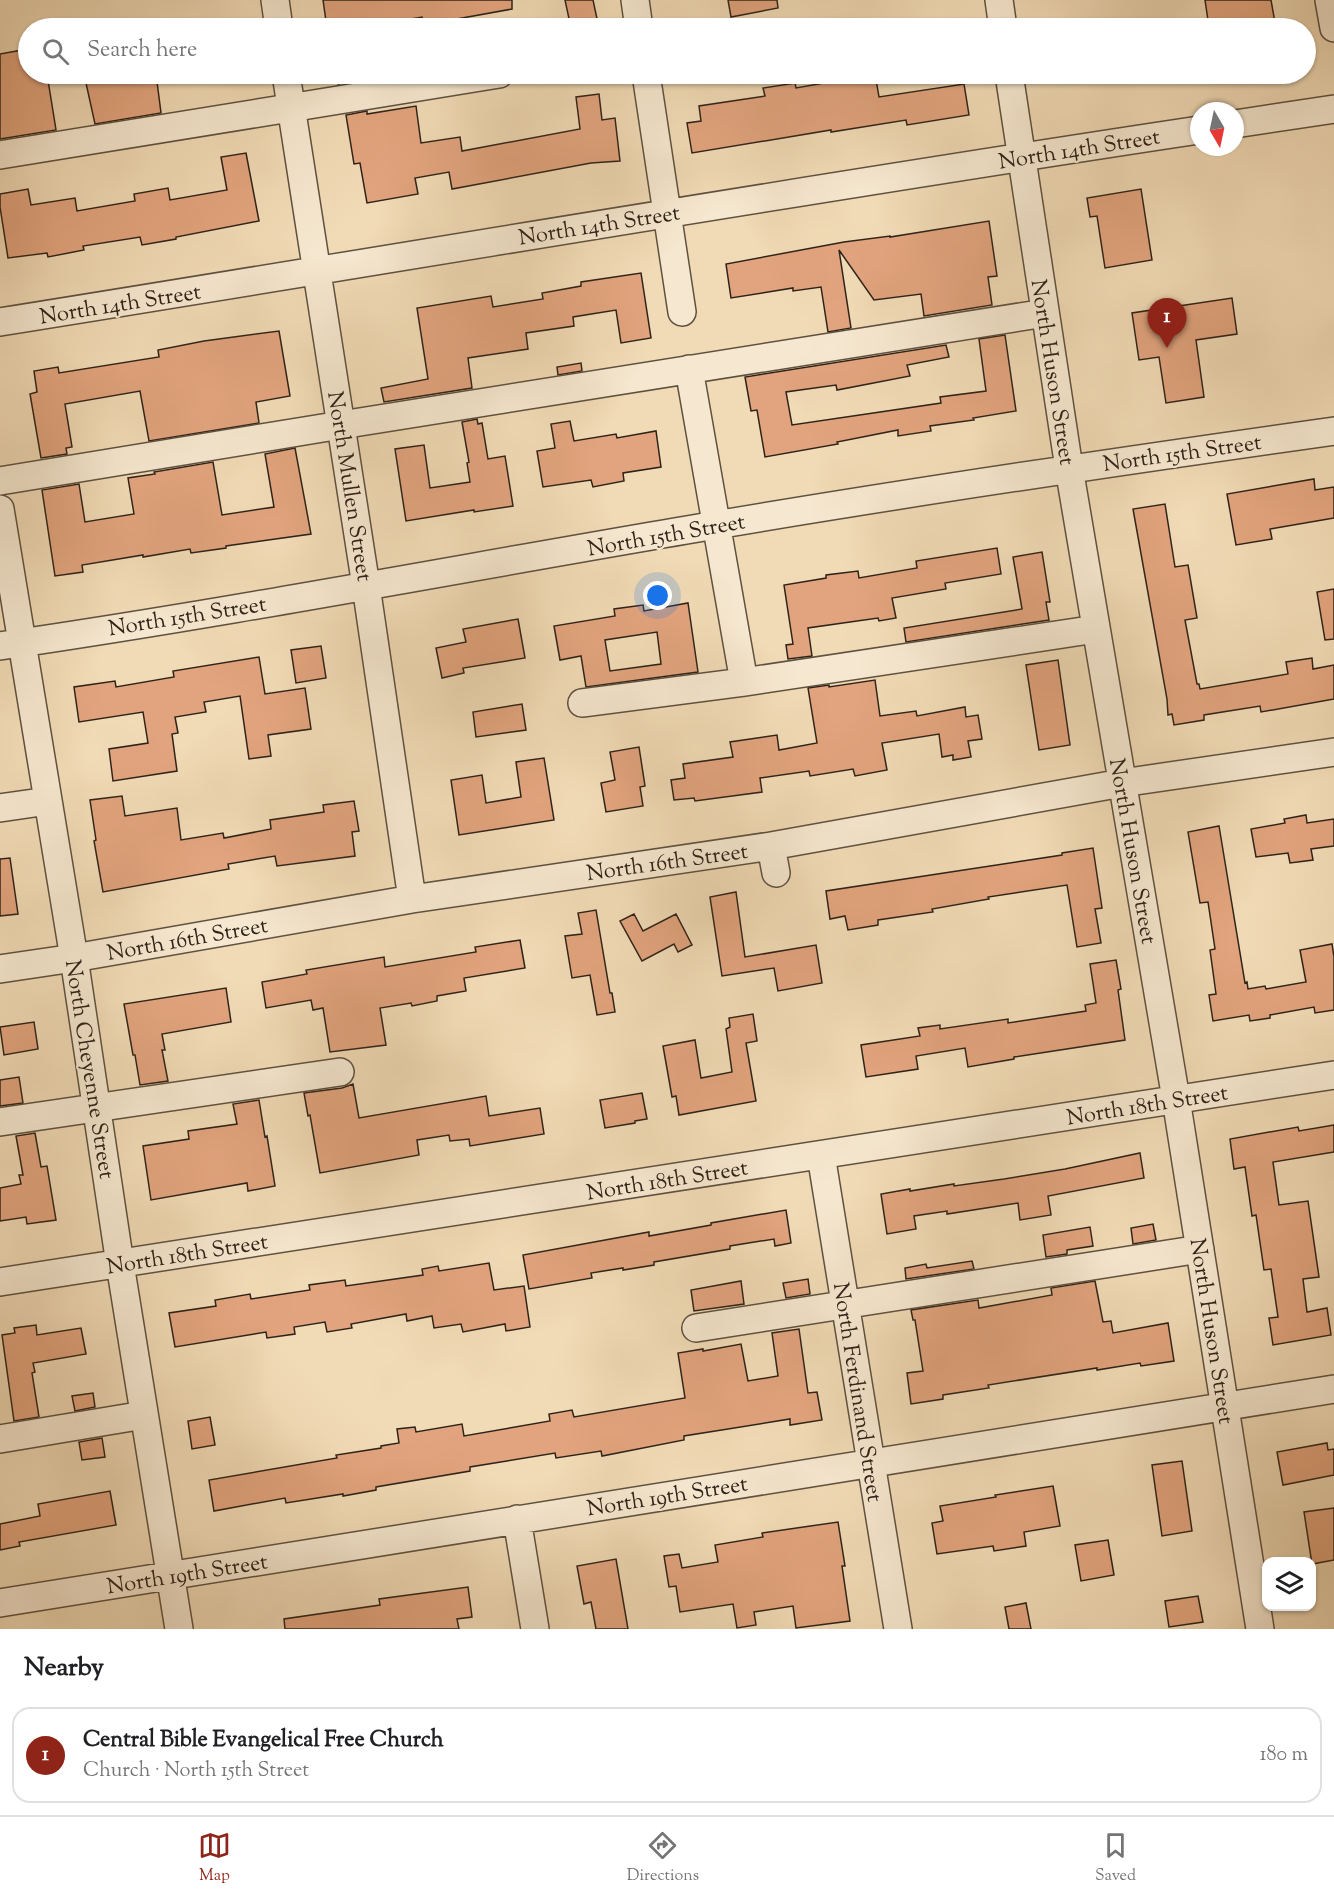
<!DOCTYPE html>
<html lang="en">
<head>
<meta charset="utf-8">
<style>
  body { margin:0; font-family:"Sorts Mill Goudy",serif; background:#f6f6f6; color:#202124 }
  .controls { position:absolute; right:18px; bottom:18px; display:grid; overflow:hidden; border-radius:12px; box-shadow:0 2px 4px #0004 }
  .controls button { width:54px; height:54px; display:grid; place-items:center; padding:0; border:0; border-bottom:2px solid #e0e0e0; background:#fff; color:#202124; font:30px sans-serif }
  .compass { position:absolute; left:1190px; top:102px; width:54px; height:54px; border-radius:50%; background:#fff; box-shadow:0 2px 4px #0004; rotate:171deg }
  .you { position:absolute; left:658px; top:596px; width:21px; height:21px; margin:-15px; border:4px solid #fff; border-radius:50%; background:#1a73e8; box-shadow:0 0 0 9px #1a73e833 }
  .badge { display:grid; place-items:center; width:39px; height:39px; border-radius:50%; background:#8f2418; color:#fff; font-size:20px; font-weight:700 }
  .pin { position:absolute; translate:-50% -50px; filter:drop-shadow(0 2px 3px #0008) }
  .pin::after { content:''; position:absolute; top:32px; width:21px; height:18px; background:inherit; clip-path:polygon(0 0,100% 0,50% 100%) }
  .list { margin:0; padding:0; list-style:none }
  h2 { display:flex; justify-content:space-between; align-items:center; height:78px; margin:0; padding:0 24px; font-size:26px }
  h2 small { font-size:20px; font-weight:400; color:#757577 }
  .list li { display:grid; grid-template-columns:39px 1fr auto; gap:18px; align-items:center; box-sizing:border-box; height:96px; margin:0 12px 12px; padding:0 12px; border:2px solid #e0e0e0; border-radius:18px }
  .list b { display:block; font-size:22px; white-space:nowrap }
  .list p { margin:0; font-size:20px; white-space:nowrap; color:#757577 }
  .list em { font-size:20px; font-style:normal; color:#757577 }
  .icon { flex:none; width:33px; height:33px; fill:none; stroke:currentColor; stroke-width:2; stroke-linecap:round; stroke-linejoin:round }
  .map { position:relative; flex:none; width:1334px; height:1629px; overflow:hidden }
  .search { position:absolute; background:#fff; box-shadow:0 2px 4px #0004; left:18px; right:18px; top:18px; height:66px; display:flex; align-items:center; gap:15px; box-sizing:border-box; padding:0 21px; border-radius:33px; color:#757577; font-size:22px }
  .sheet { height:186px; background:#fff }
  nav { display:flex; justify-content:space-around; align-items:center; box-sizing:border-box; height:84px; border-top:2px solid #e0e0e0; background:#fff; font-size:16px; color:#757577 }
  nav a { display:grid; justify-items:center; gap:3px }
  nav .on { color:#8f2418 }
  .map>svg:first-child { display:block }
  .building { fill:#e2a47e; stroke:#2e2319; stroke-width:1.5; fill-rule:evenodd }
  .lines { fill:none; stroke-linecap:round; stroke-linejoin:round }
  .minor-casing { stroke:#5f5140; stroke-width:30 }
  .minor { stroke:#f6e8d0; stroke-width:27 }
  .labels { text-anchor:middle; stroke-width:4.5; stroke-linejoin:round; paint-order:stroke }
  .street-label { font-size:22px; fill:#2e2319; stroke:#f6e8d0 }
</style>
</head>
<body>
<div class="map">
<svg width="1334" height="1629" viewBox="0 0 1334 1629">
  <rect width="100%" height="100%" fill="#f1dbb6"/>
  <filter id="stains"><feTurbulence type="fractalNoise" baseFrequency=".00333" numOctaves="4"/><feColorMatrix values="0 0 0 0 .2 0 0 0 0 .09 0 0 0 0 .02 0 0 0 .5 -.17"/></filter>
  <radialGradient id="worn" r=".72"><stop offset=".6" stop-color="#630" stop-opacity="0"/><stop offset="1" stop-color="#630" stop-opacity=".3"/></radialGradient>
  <path class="building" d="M323,0H512V9L424,25L422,17L376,25L375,20L327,28Z
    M565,0H593L599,28H571Z
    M728,0H777L778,8L731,17Z
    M1205,0H1271L1276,28H1217V26L1209,27Z
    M28,49V74H47L56,130L0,139V54Z
    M84,74H156L161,113L95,124Z
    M336,74H360L361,80L338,84Z
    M875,74L879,97L964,84L969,115L907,125L906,120L831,132V130L692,153L687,123L701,121L699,106L765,96L763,88L795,83L796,88Z
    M599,94L602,120L615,118L620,161L591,163L452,189L449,172L415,178L418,194L367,203L360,163L354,164L346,115L367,111V114L416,106L421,143L460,137L462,151L580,129L576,97Z
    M246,153L259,221L176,237V239L142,245L140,237L83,246L84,250L48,257L47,253L8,258L0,207V194L28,189L31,205L75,198L77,211L135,201L134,194L168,188L170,200L227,190L221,157Z
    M1141,189L1152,260L1105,268L1097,216L1090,217L1087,198Z
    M989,221L997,276L988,277L992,305L924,316L921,294L874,300L839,250L851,328L828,332L821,287L793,291V288L731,298L726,264L844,242L890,236V237Z
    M641,273L651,338L621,343L616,310L573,317L574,326L526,333L528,349L468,358L472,388L384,402L381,388L428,379L417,308L491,296L493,307L543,299L542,293L581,286V282Z
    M1232,298L1237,334L1196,340L1204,397L1166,403L1159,357L1139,360L1132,313Z
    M279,331L290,396L256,402L259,423L149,441L140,391L65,404L72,447L66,448L67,454L41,458L30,394L37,392L34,371L58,367L59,373L159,357L158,350L204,341Z
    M1005,335L1016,411L973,418L974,420L930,426L931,431L898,436V430L837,442L838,444L765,457L757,410L751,411L745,377L946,345L949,357L907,365L910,376L837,390L836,385L786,392L792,425L941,403L940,397L986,391L979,339Z
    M581,363L582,371L558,375L557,367Z
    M477,419L478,424L482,423L488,459L505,456L513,506L474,512V510L406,521L395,449L424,445L430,488L470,482L467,463L469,462L462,422Z
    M570,421L574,441L616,434L617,438L656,431L661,467L623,473L624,481L593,487L591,480L543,487L537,451L555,448L551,424Z
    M295,448L311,534L226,546V548L191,553L190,549L143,557V555L82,565L83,572L55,576L42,490L79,484L85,522L134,514L128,478L155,474L154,472L213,462L222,515L274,507L265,454Z
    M1314,479L1315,490L1334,487V518L1270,529L1272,539L1236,545L1227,494Z
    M1165,504L1175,567L1188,565L1197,618L1185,620L1197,684H1199L1200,689L1288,674L1286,662L1312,658L1313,669L1334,665V699L1261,712L1260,706L1204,715V720L1174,725L1172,714L1168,715L1167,699L1133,509Z
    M997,548L1001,574L945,583L946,589L892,598L896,618L879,621L878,618L808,628L812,656L788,659L786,645L793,644L784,585L826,578V575L858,571L859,578L917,568L916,561Z
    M1042,552L1050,602H1046L1049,620L906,642L904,628L1022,609L1013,557Z
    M1334,589V639L1325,640L1317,592Z
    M688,603L698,672L586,687L581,656L560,660L554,626L615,616L614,609L643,605L644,611ZM657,632L661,664L610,671L605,640Z
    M518,619L525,658L463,668L464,673L442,678L436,648L466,642L463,629Z
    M321,646L326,678L296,683L291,650Z
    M259,657L265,694L305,688L311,729L268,735L271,756L249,759L240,696L204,702L206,712L175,717L178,733L172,734L177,771L113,781L109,749L148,743L143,712L79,722L74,687L115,681L116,687L174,677L173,671Z
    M1058,660L1070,745L1039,750L1026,665Z
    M875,680L880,716L916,711L917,716L965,707L966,717L978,715L982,739L968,741L971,757L953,760V755L942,757L939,734L882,743L887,770L855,776L853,769L810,776L809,771L760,778L762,792L695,801L694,798L674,800L671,780L685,778L683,764L733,757L730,742L777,735L779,750L817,743L808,688L829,685V687Z
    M522,704L526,730L476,737L473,712Z
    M639,747L645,786L640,787L643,806L606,812L601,783L615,780L610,752Z
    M544,758L554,820L459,835L451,780L482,775L486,803L521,797L516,762Z
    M122,796L125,816L177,808L181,840L223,833L224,838L271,829L270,820L324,812L323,805L354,801L359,831L352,832L355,856L277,866L275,856L228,864L229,869L103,892L94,841L96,840L90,800Z
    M1306,815L1307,823L1334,819V846L1311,849L1313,860L1290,863L1288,853L1256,857L1251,829L1285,823L1284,819Z
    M1219,826L1245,983L1247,982L1248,989L1265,986L1266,989L1306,982L1300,950L1332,944L1334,957V1010L1315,1013L1314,1007L1270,1015V1018L1250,1021L1249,1015L1213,1021L1209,995L1216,994L1210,950L1215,949L1208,902L1200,903L1188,832Z
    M1093,848L1102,908L1095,909L1101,943L1077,947L1067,885L988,897L989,899L932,909L933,912L878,920V925L848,930L845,916L830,919L826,891L1062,855V853Z
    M10,858L18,914L0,916V859Z
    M736,892L745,957L816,945L822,983L778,991L774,968L722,976L710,897Z
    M596,910L610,993H612L615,1012L597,1015L590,975L572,978L565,936L582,934L578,913Z
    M634,914L643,931L676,914L692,945L678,952L674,944L642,961L620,921Z
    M520,940L525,968L464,978L466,991L437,996V1001L412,1006L411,1003L380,1008L386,1045L330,1052L323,1008L313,1010L311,1000L266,1008L262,982L307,974L306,970L384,957L385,967L476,952L475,947Z
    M1116,960L1121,989L1118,990L1125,1040L1014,1057V1059L968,1067L965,1048L916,1056L918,1069L866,1077L861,1045L920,1036L918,1028L940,1025V1029L1008,1019V1023L1086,1011L1085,1005L1096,1003L1090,964Z
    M226,988L231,1022L162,1034L165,1050H162L168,1081L140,1085L135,1055H133L124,1004Z
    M753,1014L757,1041L746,1043L756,1101L679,1115L676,1096L672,1097L663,1046L695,1040L701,1078L732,1072L726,1029L730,1027L729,1018Z
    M34,1022L38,1049L4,1055L0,1027Z
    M19,1077L23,1103L0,1106V1080Z
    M353,1084L359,1118L486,1096L489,1116L540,1108L544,1134L470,1146L469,1139L450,1141L449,1135L417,1140L419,1155L320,1173L310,1115L308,1116L304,1093L342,1088Z
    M642,1093L647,1119L635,1121V1123L605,1128L600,1100Z
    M259,1100L265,1137L267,1136L275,1186L248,1191L247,1183L151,1200L143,1146L189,1139L188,1131L237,1124L233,1104Z
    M1334,1125V1152L1273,1162L1279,1205L1308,1201L1319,1277L1303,1279L1307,1312L1327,1308L1331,1335L1273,1345L1269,1318L1278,1317L1271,1269L1264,1270L1256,1215L1252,1216L1245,1167L1234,1169L1230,1139L1298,1127L1299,1131Z
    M35,1133L41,1167L47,1166L56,1220L27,1224L26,1217L0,1221V1188L21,1184L19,1175H23L16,1136Z
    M1140,1153L1144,1178L1048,1196L1051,1215L1020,1220L1018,1203L947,1214V1211L914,1216L916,1229L887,1234L881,1194L910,1189V1191L954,1184V1186L1004,1179L1065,1169Z
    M786,1210L791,1243L775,1246L774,1239L730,1246V1249L654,1262V1265L623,1270V1268L591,1273L592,1278L529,1289L523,1255L649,1232V1236L711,1225V1223Z
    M1153,1224L1156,1240L1133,1244L1131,1228Z
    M1090,1227L1093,1246L1067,1250V1254L1046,1257L1043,1235Z
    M972,1261L974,1269L906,1279L905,1268L926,1264L927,1268Z
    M489,1263L494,1290L524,1286L530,1327L506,1331L505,1324L463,1332L461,1324L434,1328L432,1316L407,1321L406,1314L351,1324L352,1328L327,1332L325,1322L294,1327L295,1334L267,1338L266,1332L175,1347L169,1313L216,1306L215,1300L250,1294L251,1299L310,1290L309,1285L345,1280L346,1286L423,1275L422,1269L438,1266L439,1271Z
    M808,1279L810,1294L786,1298L783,1283Z
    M741,1281L744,1304L694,1311L691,1290Z
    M1095,1281L1103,1322L1111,1321L1113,1333L1168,1323L1174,1361L1141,1366L1140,1363L1097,1370V1368L988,1385L989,1388L943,1395V1399L911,1404L907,1373L923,1371L915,1320H913L911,1310L978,1300L979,1308L1052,1295L1051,1288Z
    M36,1325L37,1335L81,1328L86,1354L33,1363L35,1372L32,1373L39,1417L14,1421L2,1335L15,1333L14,1328Z
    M799,1329L808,1393L817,1392L822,1420L790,1425V1419L728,1429L684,1436V1440L602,1456L601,1451L556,1458L555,1453L470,1467V1471L376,1487V1490L343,1496V1494L286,1503L285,1498L214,1511L209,1480L337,1458L336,1455L381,1448V1446L399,1443L397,1429L415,1427L416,1432L462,1424L464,1436L550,1421L549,1414L572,1410L574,1417L685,1398L678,1353L703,1349V1351L741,1344L748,1381L778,1376L772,1333Z
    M93,1393L95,1407L75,1411L72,1396Z
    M210,1417L215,1445L192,1449L188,1421Z
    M102,1438L105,1457L82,1460L79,1442Z
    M1327,1443L1328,1450L1334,1449V1475L1283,1485L1277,1452Z
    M1182,1461L1192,1531L1162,1536L1152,1465Z
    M1053,1486L1060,1526L1024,1532L1026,1546L994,1551L993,1546L937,1554L932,1523L943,1521L940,1506L996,1497L995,1495Z
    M110,1491L116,1525L19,1542L20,1546L0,1550V1524L40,1516L38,1504Z
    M1334,1508V1560L1312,1564L1304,1512Z
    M838,1522L845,1566H842L850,1621L796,1628L793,1606L754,1612L756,1625L737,1628L733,1604L680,1612L676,1586L669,1587L664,1556L679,1554L682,1568L718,1562L715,1545L763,1537L762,1533Z
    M1108,1540L1114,1575L1081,1581L1075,1545Z
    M616,1559L628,1629H596L591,1602L584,1604L577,1566Z
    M468,1587L472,1617L457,1619L459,1629H285L284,1619L380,1605L379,1599Z
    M1198,1596L1203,1622L1169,1627L1165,1601Z
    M1026,1603L1031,1629H1009L1005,1607Z"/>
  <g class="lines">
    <defs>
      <path id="minor" d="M275,0L279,28
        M635,0L639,28
        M999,0L1003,28
        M1329,0L1334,28
        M286,74L366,586L412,899
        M646,74L682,312
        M1009,74L1069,468L1176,1099L1260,1629
        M1235,124L1334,109
        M0,155L499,74
        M0,322C400,258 799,190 1199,130
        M689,369L744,682
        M0,481L341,425L1045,313
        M0,509L74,958L120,1264L179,1629
        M0,646C240,611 478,565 716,525C922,490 1128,460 1334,431
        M582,703L744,682L1096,629
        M0,808L48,801
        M771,846L776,873
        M0,969L74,958L412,899L771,846L1122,783L1334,752
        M0,1122L340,1072
        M821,1155L898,1629
        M0,1282L1334,1075
        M696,1328L1200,1249
        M0,1439L144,1415
        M517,1519L535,1629
        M0,1603L1334,1389"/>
    </defs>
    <use href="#minor" class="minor-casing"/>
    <use href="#minor" class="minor"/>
  </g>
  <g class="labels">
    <g class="street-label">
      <text transform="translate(1079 148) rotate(-9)" y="8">North 14th Street</text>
      <text transform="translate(599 224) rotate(-9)" y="8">North 14th Street</text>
      <text transform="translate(120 303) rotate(-9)" y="8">North 14th Street</text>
      <text transform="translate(1054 372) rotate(81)" y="8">North Huson Street</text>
      <text transform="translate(1182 452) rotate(-8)" y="8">North 15th Street</text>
      <text transform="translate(351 486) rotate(81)" y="8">North Mullen Street</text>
      <text transform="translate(666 534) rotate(-10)" y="8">North 15th Street</text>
      <text transform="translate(187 615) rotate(-9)" y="8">North 15th Street</text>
      <text transform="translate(1134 851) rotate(80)" y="8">North Huson Street</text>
      <text transform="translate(667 861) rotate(-8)" y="8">North 16th Street</text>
      <text transform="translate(187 938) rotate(-10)" y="8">North 16th Street</text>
      <text transform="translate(91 1069) rotate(81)" y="8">North Cheyenne Street</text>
      <text transform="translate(1147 1104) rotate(-9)" y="8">North 18th Street</text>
      <text transform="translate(667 1179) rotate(-9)" y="8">North 18th Street</text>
      <text transform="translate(187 1253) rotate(-9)" y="8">North 18th Street</text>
      <text transform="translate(1213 1331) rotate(81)" y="8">North Huson Street</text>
      <text transform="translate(859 1392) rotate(81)" y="8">North Ferdinand Street</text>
      <text transform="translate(667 1495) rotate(-9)" y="8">North 19th Street</text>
      <text transform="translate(187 1573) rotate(-9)" y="8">North 19th Street</text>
    </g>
  </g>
  <rect width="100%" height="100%" filter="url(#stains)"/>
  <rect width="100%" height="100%" fill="url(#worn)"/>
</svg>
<div class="controls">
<button><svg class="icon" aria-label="layers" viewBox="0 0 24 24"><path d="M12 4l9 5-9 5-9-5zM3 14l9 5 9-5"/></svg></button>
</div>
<svg class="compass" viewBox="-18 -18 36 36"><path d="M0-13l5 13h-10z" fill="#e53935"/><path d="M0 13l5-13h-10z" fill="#757577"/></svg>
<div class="you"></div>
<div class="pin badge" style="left:1167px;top:348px">1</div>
<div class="search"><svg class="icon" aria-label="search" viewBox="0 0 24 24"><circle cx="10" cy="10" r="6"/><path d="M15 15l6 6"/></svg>Search here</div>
</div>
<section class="sheet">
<h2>Nearby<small></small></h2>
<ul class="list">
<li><span class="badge">1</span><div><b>Central Bible Evangelical Free Church</b><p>Church · North 15th Street</p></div><em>180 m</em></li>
</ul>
</section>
<nav>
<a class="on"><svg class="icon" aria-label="map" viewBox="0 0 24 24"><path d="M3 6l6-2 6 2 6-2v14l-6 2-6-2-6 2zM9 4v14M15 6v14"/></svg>Map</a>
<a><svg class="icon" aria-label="directions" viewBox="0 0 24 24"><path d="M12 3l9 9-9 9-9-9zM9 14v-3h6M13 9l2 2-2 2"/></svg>Directions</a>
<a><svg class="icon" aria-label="saved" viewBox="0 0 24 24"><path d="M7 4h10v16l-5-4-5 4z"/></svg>Saved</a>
</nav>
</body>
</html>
